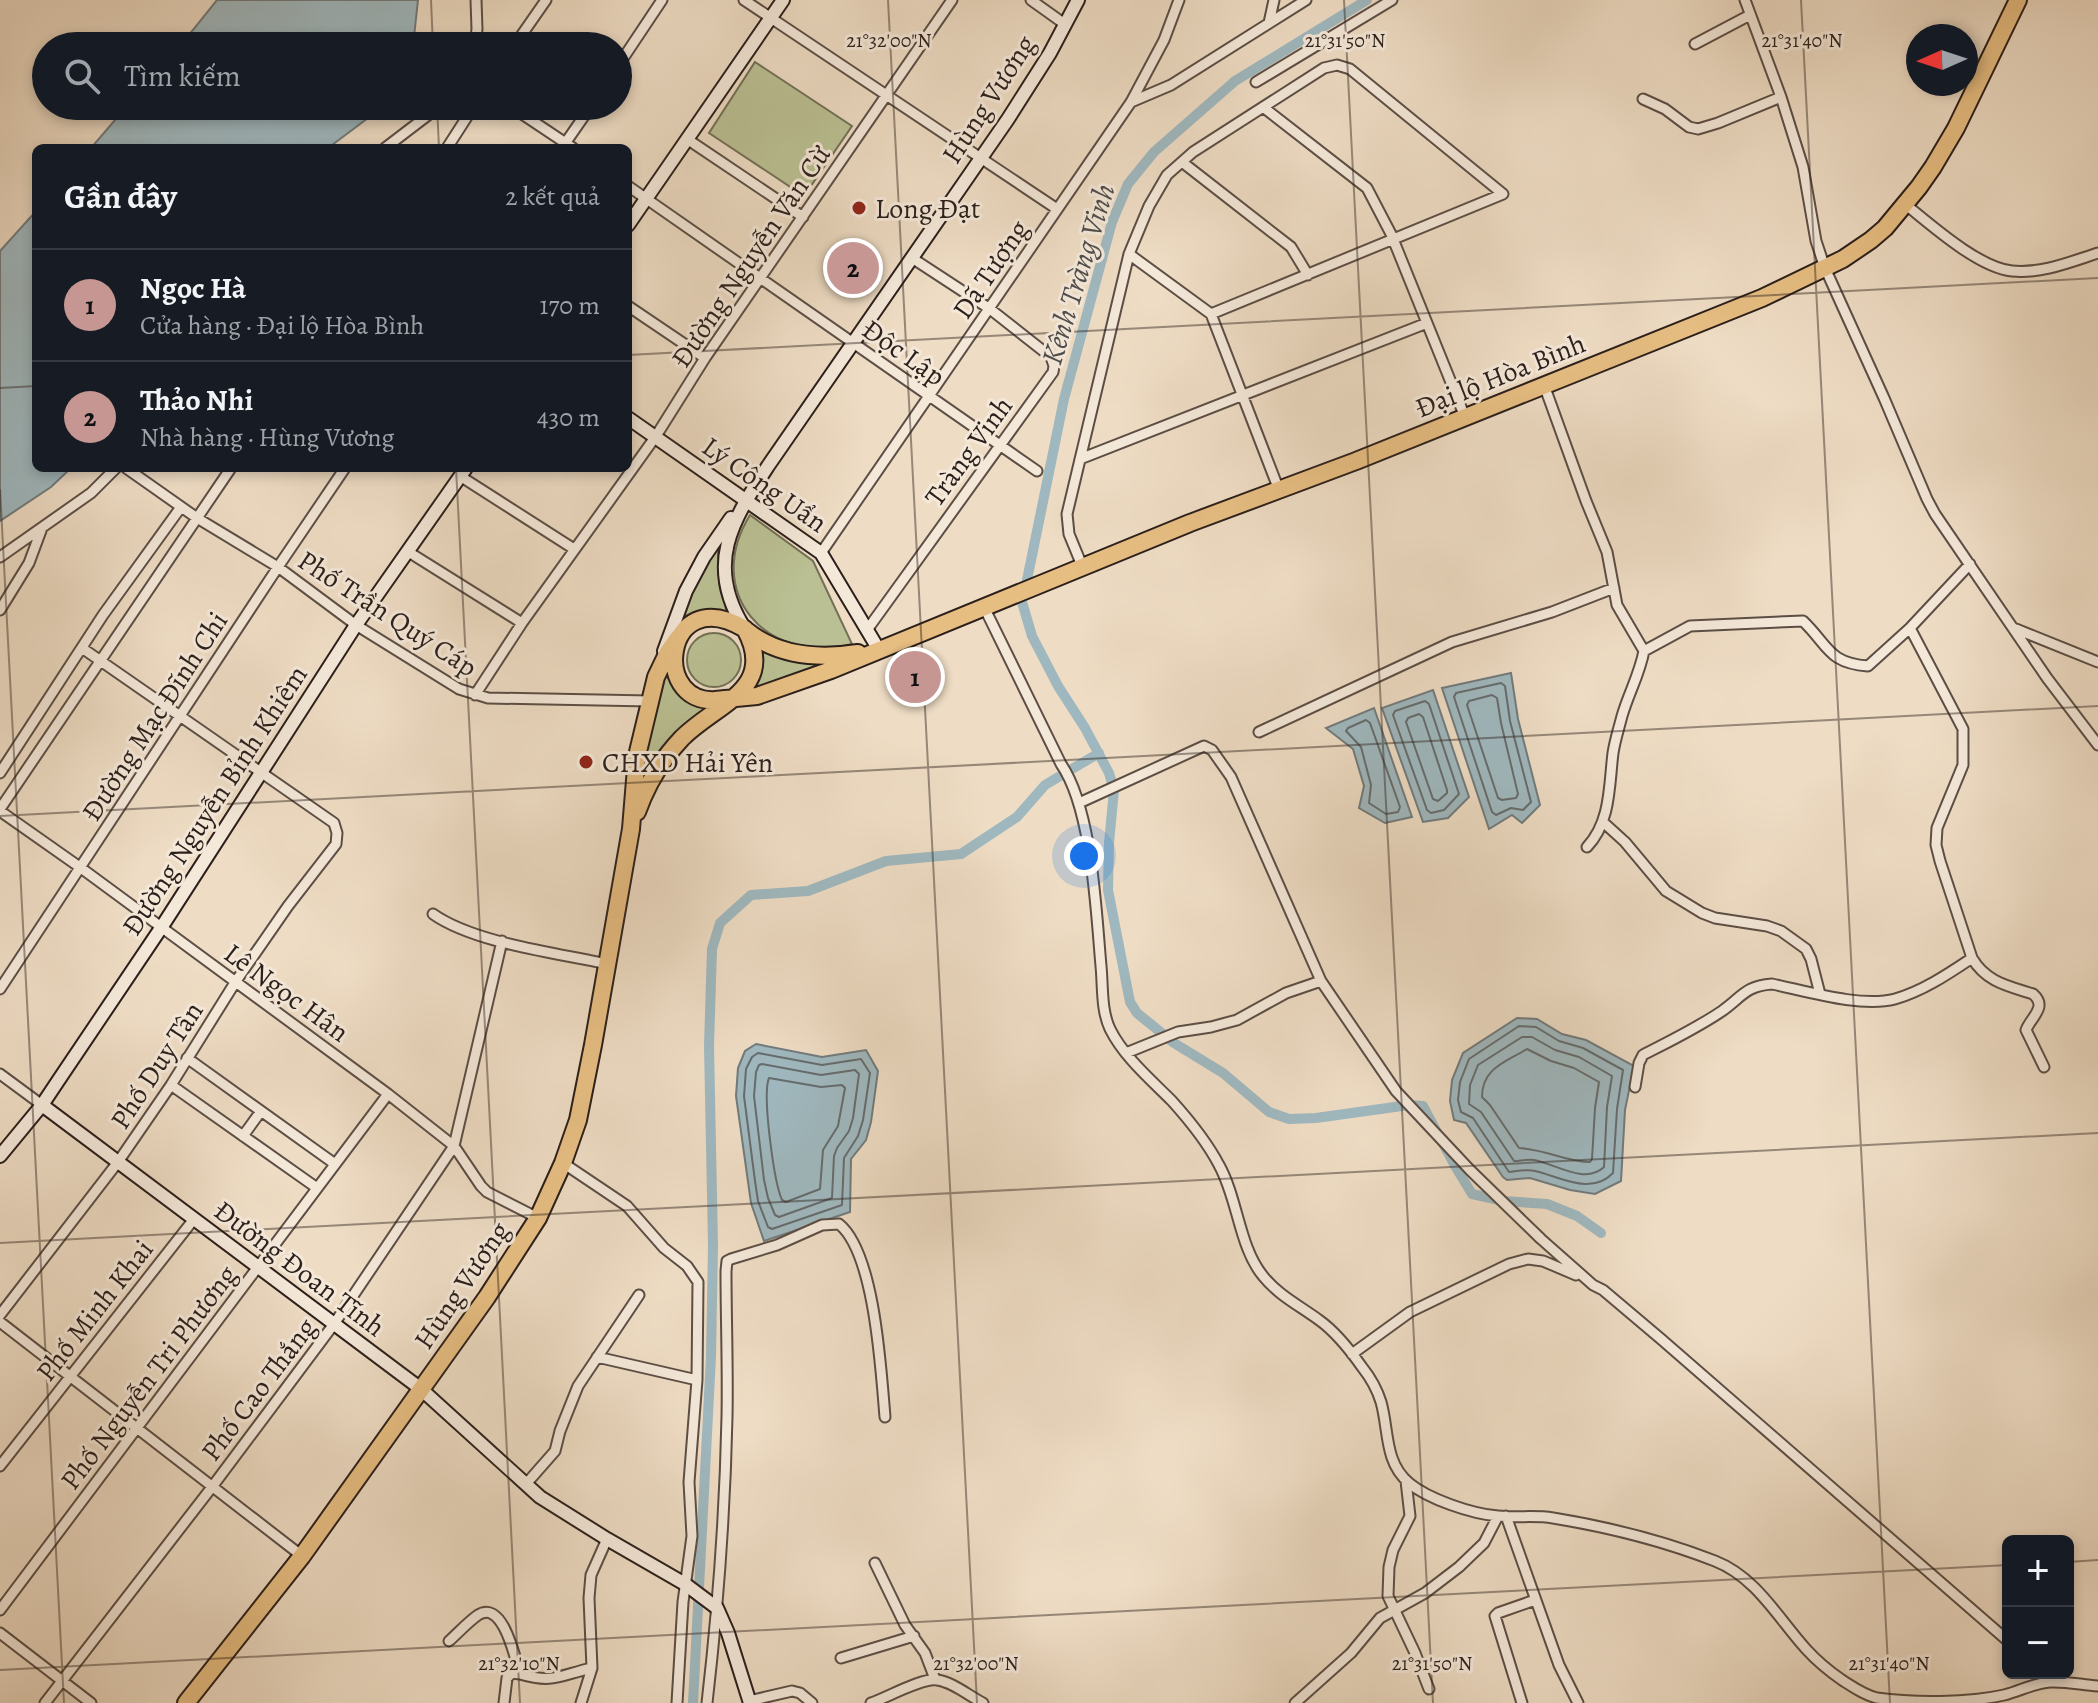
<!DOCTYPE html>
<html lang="vi">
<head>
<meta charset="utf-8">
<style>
  body { margin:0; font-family:Alegreya,serif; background:#242831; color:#f1f3f6 }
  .controls { position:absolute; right:24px; bottom:24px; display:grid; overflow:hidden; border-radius:12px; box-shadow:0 4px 12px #0003 }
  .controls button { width:72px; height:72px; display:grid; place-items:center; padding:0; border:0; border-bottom:2px solid #363941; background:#171b24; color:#f1f3f6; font:40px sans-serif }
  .compass { position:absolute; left:1906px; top:24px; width:72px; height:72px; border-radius:50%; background:#171b24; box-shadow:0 4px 12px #0003; rotate:267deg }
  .you { position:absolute; left:1084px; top:856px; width:28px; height:28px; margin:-20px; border:6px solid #fff; border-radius:50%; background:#1a73e8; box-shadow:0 0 0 12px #1a73e833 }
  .badge { display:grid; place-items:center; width:52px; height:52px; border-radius:50%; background:#c59692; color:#111; font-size:26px; font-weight:700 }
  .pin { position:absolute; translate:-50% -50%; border:4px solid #fff; box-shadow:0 2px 8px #0006 }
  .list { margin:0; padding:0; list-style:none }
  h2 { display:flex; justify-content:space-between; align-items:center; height:104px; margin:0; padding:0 32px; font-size:34px }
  h2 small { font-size:26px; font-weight:400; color:#9ea1a6 }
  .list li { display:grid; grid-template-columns:52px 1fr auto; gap:24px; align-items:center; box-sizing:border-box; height:112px; padding:0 32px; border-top:2px solid #363941 }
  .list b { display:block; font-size:30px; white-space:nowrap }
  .list p { margin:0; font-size:26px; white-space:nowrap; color:#9ea1a6 }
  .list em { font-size:26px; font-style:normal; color:#9ea1a6 }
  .icon { flex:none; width:44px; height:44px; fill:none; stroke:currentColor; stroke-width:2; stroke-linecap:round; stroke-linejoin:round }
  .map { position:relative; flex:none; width:2098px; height:1703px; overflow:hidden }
  .search { position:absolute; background:#171b24; box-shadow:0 4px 12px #0003; left:32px; top:32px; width:600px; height:88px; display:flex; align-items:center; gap:20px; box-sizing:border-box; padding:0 28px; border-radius:44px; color:#9ea1a6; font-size:30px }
  .panel { position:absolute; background:#171b24; box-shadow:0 4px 12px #0003; left:32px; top:144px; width:600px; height:328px; border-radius:12px }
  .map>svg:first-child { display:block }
  .green { fill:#bac093; stroke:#727057; stroke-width:2 }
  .water { fill:#9fb8bf; stroke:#717b7d; stroke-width:2 }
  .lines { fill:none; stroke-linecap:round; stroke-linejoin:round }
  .shore { stroke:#656c6d; stroke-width:2 }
  .canal { stroke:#9fb8bf; stroke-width:10 }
  .street-casing { stroke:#5c4e45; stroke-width:13 }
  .secondary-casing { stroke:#2b1f1b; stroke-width:16 }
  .highway-casing { stroke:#2b1f1b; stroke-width:20 }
  .street { stroke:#f4e8d9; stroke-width:9 }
  .secondary { stroke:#f4e8d9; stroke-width:12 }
  .highway { stroke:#e7be82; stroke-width:16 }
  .ticks { fill:none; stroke:#2b1f1b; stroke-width:2; stroke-opacity:0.45 }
  .poi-dot { fill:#8f2418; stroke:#f4e8d9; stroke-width:3 }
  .labels { text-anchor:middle; stroke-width:6; stroke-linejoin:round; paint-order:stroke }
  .street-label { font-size:28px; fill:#2b1f1b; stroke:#f4e8d9 }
  .poi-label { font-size:28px; fill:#2b1f1b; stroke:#f4e8d9; text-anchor:start }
  .water-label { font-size:30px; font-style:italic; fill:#4e4d4c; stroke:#f4e8d9 }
  .ticks-label { font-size:20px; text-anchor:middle; fill:#2b1f1b; stroke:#f4e8d9; stroke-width:6; stroke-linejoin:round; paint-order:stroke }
</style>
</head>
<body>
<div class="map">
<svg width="2098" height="1703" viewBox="0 0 2098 1703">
  <rect width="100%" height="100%" fill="#eedcc4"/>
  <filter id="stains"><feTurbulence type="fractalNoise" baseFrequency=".0025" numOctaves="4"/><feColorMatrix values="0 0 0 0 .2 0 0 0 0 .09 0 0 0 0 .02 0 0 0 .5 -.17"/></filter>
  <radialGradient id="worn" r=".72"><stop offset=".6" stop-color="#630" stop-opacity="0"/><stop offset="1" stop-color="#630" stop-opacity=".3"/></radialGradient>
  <path class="green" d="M755,62L852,126L804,196L709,133Z
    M750,515L813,561L852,644C767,666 702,593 750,515Z
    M718,548C718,562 718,575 720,588C722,597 726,605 727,614L700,616L682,623C685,596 703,570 718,548Z
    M687 660a27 27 0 1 1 54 0a27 27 0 1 1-54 0Z
    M761,649L831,662L752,691L758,678Z
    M663,672L675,687L706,708L675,734L662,748L644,778H641L658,689Z"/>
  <path class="water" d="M217,0H418L413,46H180Z
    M127,106H384L328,148H91Z
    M36,211V468H71L51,487L0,521V251Z
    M1511,673L1518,719L1540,805L1522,823L1512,815L1489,829L1442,688Z
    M1433,690L1469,797L1448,818L1423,822L1382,708Z
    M1374,708L1412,817L1385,823L1359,808L1364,786L1353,749L1326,728Z
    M1517,1018L1537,1019L1562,1034L1586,1040L1634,1066L1625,1110L1621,1181L1595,1194L1570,1190L1530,1178L1507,1180L1503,1177L1466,1123L1454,1120L1450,1101L1452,1080L1463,1053Z
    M756,1044L822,1057L866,1050L878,1071L871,1122L866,1140L851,1159L850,1212L764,1241L751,1203L736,1096L738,1068L745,1051Z"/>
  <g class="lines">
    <path class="shore" d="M1501,683L1505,686L1510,721L1531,802L1523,810L1511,808L1496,815L1492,812L1454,697L1456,693Z
      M1492,695L1497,698L1501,723L1518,794L1516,798L1502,800L1498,798L1467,705L1469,701Z
      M1425,701L1429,704L1459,794L1444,810L1431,813L1427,810L1393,715L1395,711Z
      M1419,714L1423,717L1447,790V793L1438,801L1433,799L1406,722L1408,718Z
      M1366,720L1370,723L1400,807L1398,812L1386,814L1369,803L1371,785L1361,747L1346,731L1348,728Z
      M1519,1026L1536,1027L1559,1041L1583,1048L1623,1070L1617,1109L1613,1173C1591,1196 1561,1177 1535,1171C1527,1169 1518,1171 1509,1172L1473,1118L1461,1112L1458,1100L1460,1082L1469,1059Z
      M1522,1037H1532L1555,1050L1579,1057L1612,1076L1607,1107L1604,1167C1585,1185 1556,1164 1534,1160C1527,1159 1520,1161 1514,1161L1481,1112L1469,1104L1470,1085L1478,1065Z
      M1527,1049L1551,1061L1574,1068L1599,1082L1595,1108L1592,1159L1590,1162C1566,1162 1545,1149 1519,1148L1490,1105L1482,1097C1482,1068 1506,1062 1527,1049Z
      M758,1053L822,1065L861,1059L870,1073L863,1120L858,1136L844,1158L842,1205L772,1229L768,1227L758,1201L755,1181L744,1096L746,1069L752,1057Z
      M762,1064L821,1075L855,1070L859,1074L853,1118L849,1131L837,1148L834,1156L832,1198L779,1217L775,1215L768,1198L764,1180L754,1096L756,1072L759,1065Z
      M769,1078L821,1087L842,1085L845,1088L838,1126L823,1150L820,1189L786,1202L782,1200C774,1182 762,1095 769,1078Z"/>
    <path class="canal" d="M1027,580L1064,399L1112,222L1128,184L1154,152L1235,81L1367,0
      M1022,602L1032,636L1058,686L1085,728L1109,773L1114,790L1109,843L1108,890L1130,1002L1137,1013L1174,1043L1223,1073L1269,1112L1289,1119L1316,1118L1409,1105L1423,1106L1455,1166L1472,1194L1504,1201L1547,1204L1577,1216L1601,1233
      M693,1703L711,1357L713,1245L709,1046L712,949L720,923L751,895L808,891L886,861L961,854L1017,817L1045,785L1099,753"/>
    <defs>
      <path id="street" d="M744,0L1057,209
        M1031,0L1066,25
        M1745,0L1781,97L1803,167L1816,241L1825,268L1884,398L1927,499L1935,514L2047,678L2098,745
        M1269,23L1274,0
        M1695,44L1750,15
        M475,46L477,29L476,0
        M514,46L546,0
        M618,66L662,0
        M1256,82L1392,0
        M1643,99L1665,109L1689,127L1698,129L1718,123L1781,97
        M1131,102L1171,85L1306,0
        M510,106L573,148
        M1263,107L1367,188L1391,234L1465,417
        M687,139L803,217
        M564,145L591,106
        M385,148L440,106
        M447,148L474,106
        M1182,162L1291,247L1308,275
        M628,186L1037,471
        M1905,204C1931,225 1979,268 2012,271C2041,274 2070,262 2098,253
        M1129,254L1211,314L1279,490
        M628,306L705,358
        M1544,385L1586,501L1607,552L1617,605L1644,651C1639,676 1629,692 1622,716C1619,728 1615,740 1613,753C1609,785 1611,822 1587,847
        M1080,459L1427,323
        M126,468L197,518L278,567L356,625L459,689L488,698L650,701
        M460,476L574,549
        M407,551L522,623
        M821,553L1131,102L1164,40L1179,0
        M0,557L91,493L116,468
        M1083,568L1069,534L1067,514L1129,254L1149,206L1167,175L1193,152L1324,68L1337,65L1350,69L1503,194L1211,314
        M984,607L1061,764C1092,809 1096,910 1101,966C1103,986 1101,1010 1110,1029C1124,1057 1150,1079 1172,1101C1190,1121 1207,1142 1219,1165C1238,1199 1239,1247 1263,1276C1278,1295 1300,1306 1319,1320C1336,1332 1350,1350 1362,1367C1370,1377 1377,1389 1381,1402C1389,1430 1384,1462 1409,1483C1428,1499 1472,1514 1498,1516C1516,1518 1535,1515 1553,1518C1608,1527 1664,1541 1715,1561C1756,1577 1778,1618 1806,1649C1816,1660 1829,1671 1842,1680C1853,1687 1864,1695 1877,1698C1913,1703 1969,1703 2004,1695C2020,1691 2034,1683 2050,1682C2066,1681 2082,1685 2098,1686
        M0,610L29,563L42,528
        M1910,628L1963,729V765L1937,828L1936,845L1940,861L1972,958C1986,982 2008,986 2033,994C2048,1007 2031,1017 2026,1030L2044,1067
        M2016,629L2098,662
        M867,630L1053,372L1054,366L1051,357L990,309L912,258
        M1644,651L1690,626L1803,621C1829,646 1828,663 1868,666L1910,628L1970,564
        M475,695L522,623L656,436L705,358L952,0
        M1259,732L1452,642L1552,612L1614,588
        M0,773L103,615L181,507
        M1079,803L1204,746L1212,750L1231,777L1321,981L1396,1091L1470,1170L1541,1239L1593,1285L1603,1290L1661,1339L2008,1641
        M0,809L231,468
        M0,811L81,868L388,1094L454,1146L481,1186L487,1192L538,1218
        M1603,822L1625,842L1666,891L1702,913L1715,918L1767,926L1781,931L1806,949L1811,959L1820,994
        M433,914C474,943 557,953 607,964
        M0,989L278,567L345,468
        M1126,1053L1178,1032L1211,1027L1237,1020L1286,993L1321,981
        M187,1058L335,1164
        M0,1074L42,1105
        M171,1085L317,1188
        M1635,1087L1639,1063L1643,1055C1670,1041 1697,1028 1722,1011C1742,997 1745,986 1772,984C1806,991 1861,1008 1895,999C1923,991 1948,974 1972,958
        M243,1136L261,1111
        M563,1163L627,1206L664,1248L687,1266L698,1282L697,1380L689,1482L692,1536L683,1602L677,1703
        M0,1315L118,1162L171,1085L236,981L288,906L336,844L337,833L334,823L82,648
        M0,1322L302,1556
        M1352,1354L1410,1312L1509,1264L1528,1259L1543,1261L1576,1275
        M597,1357L697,1380
        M0,1466L194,1219
        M1406,1481L1410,1516L1393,1550L1389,1567L1388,1596L1415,1653L1429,1689
        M526,1484L555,1451L560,1431L578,1386L639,1295
        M1506,1516L1559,1665L1578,1703
        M875,1563L905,1625L925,1653L935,1679
        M0,1610L388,1094
        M0,1633L91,1703
        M449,1641C458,1633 468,1622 478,1615C503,1599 515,1658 520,1674C554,1684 560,1675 592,1668
        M841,1658L914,1636
        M749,1701L792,1691L800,1693L812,1703
        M45,1703L212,1487L334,1324L454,1146L502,941
        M504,1703L507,1678L512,1673L520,1674
        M581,1703L592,1668L589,1598L591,1575L607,1539
        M707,1703C718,1608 725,1513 727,1417C728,1368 726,1319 726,1271L727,1261L731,1259L777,1245L822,1225L839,1224C875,1253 881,1371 885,1417
        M871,1703C886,1698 923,1677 937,1680C953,1682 969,1696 983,1703
        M1295,1703L1351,1653L1380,1618L1425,1593L1459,1567L1484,1543L1498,1516
        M1522,1703L1495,1616L1498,1613L1535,1600"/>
      <path id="secondary" d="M628,225L783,0
        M628,418L821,553L879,650
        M745,629C704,565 732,521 768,466L1008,119L1050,53L1078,0
        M664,651L686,591L704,557L731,518
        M42,1105L421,1389L540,1497L607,1539L685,1584L717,1608L728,1633L750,1703
        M0,1156L42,1105L58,1081L161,928L356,625L466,468"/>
      <path id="highway" d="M747,631C779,657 819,659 858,653
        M715,700L757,696L831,670L1190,523L1356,461L1762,298L1843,259L1871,240L1885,228L1919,187L1933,167L1956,128L2018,0
        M637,812C647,784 661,760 682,738C717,703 778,689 745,629C662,579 648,714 724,699
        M186,1703L302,1556L487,1297L538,1218L563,1163L578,1120L593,1045L631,829L637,756L656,677L668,652L678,638"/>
    </defs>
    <use href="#street" class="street-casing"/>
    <use href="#secondary" class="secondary-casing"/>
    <use href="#highway" class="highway-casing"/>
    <use href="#street" class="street"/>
    <use href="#secondary" class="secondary"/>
    <use href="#highway" class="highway"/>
  </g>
  <path class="ticks" d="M431,0L433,46M888,0L977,1703M1344,0L1433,1703M1801,0L1890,1703M437,106L439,148M628,355L2098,278M0,388L36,386M456,468L520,1703M0,489L64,1703M0,816L2098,706M0,1243L2098,1133M2068,1562L2098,1560M0,1670L2008,1565"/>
  <g class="poi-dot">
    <circle cx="859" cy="208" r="8"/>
    <circle cx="586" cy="762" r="8"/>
  </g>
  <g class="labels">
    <g class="street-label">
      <text transform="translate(988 99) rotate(-57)" y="10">Hùng Vương</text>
      <text transform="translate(750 256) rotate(-56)" y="10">Đường Nguyễn Văn Cừ</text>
      <text transform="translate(990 269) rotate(-56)" y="10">Dã Tượng</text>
      <text transform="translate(904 352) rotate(35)" y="10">Độc Lập</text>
      <text transform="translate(1500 375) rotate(-22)" y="10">Đại lộ Hòa Bình</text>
      <text transform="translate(968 451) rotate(-54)" y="10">Tràng Vinh</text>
      <text transform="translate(765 484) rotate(35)" y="10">Lý Công Uẩn</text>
      <text transform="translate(388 613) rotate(33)" y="10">Phố Trần Quý Cáp</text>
      <text transform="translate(154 716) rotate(-57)" y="10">Đường Mạc Đĩnh Chi</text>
      <text transform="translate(214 800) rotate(-57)" y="10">Đường Nguyễn Bỉnh Khiêm</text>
      <text transform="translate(287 992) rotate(36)" y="10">Lê Ngọc Hân</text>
      <text transform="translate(156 1065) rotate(-57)" y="10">Phố Duy Tân</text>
      <text transform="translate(300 1268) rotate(37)" y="10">Đường Đoan Tĩnh</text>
      <text transform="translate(461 1285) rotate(-56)" y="10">Hùng Vương</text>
      <text transform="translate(94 1310) rotate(-52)" y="10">Phố Minh Khai</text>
      <text transform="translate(148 1377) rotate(-53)" y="10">Phố Nguyễn Tri Phương</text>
      <text transform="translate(258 1389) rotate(-53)" y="10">Phố Cao Thắng</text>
    </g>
    <g class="poi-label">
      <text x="875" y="218">Long Đạt</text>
      <text x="602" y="772">CHXD Hải Yên</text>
    </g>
    <g class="water-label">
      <text transform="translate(1078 274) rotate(-73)" y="10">Kênh Tràng Vinh</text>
    </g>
  </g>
  <g class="ticks-label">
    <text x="889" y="47">21°32'00"N</text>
    <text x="1345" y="47">21°31'50"N</text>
    <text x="1802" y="47">21°31'40"N</text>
    <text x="519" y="1670">21°32'10"N</text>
    <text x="976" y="1670">21°32'00"N</text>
    <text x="1432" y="1670">21°31'50"N</text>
    <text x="1889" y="1670">21°31'40"N</text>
  </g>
  <rect width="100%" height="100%" filter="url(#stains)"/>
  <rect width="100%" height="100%" fill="url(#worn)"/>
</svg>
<div class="controls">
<button>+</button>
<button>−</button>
</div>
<svg class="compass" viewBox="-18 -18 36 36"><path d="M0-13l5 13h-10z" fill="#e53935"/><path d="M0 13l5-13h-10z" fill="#9ea1a6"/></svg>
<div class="you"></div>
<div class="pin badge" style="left:915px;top:677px">1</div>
<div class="pin badge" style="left:853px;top:268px">2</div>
<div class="search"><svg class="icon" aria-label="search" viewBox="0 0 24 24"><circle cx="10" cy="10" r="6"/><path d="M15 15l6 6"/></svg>Tìm kiếm</div>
<section class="panel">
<h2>Gần đây<small>2 kết quả</small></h2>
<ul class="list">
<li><span class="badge">1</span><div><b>Ngọc Hà</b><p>Cửa hàng · Đại lộ Hòa Bình</p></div><em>170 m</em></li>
<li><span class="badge">2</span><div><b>Thảo Nhi</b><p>Nhà hàng · Hùng Vương</p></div><em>430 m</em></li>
</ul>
</section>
</div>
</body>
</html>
